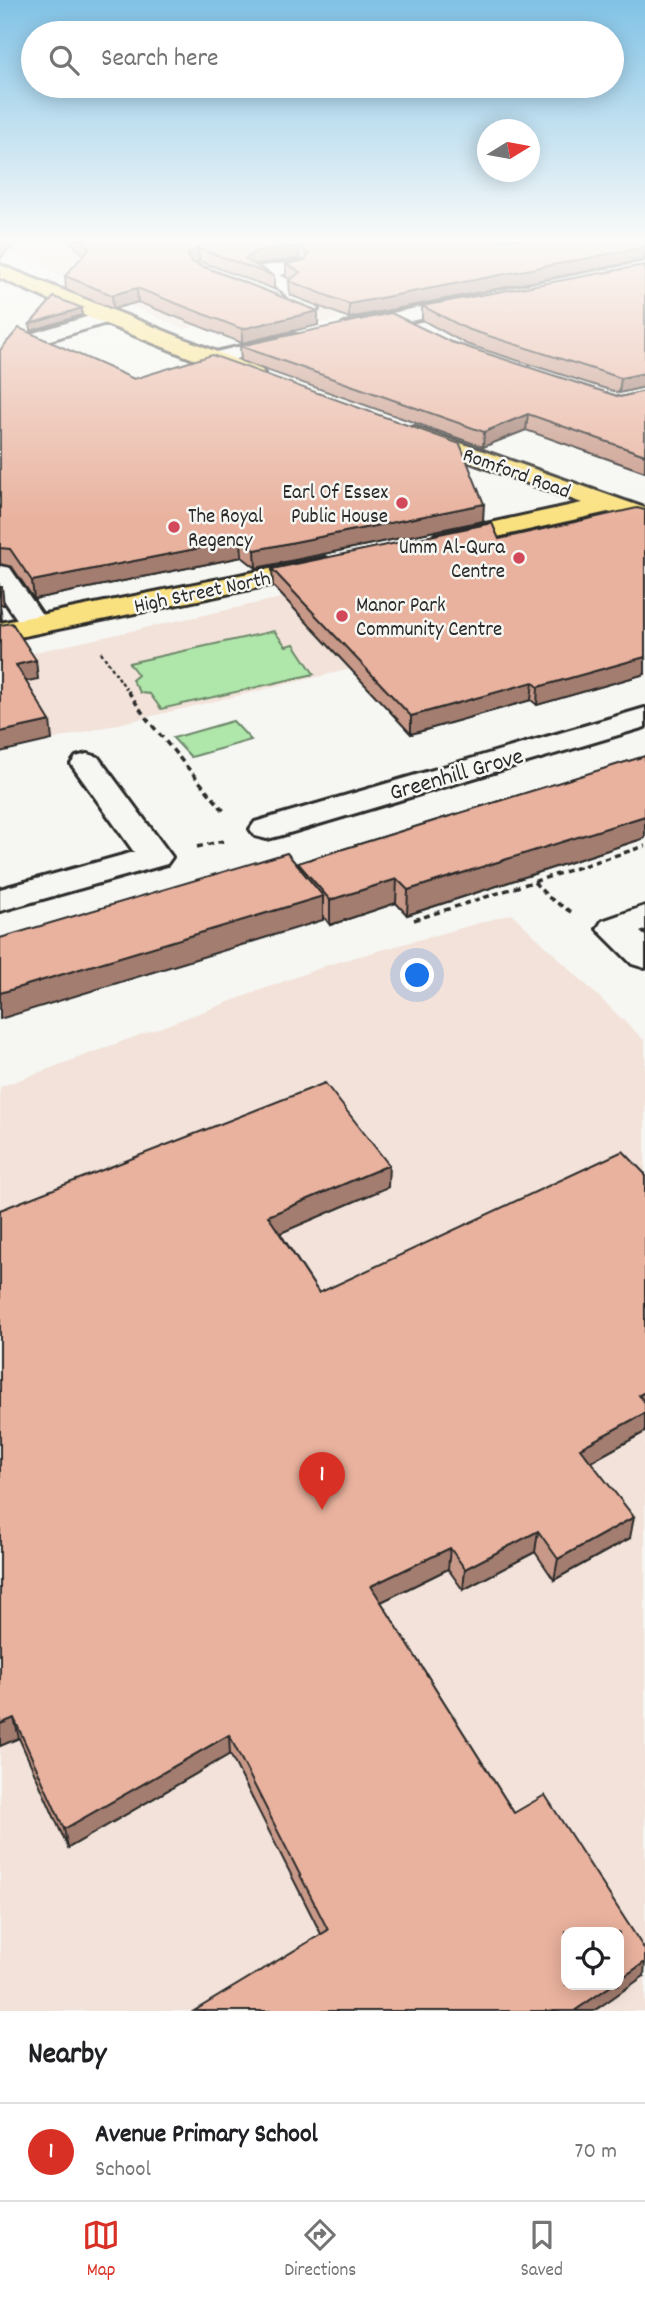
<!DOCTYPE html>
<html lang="en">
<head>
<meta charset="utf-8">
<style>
  body { margin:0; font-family:Dekko,sans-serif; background:#f6f6f6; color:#202124 }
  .controls { position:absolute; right:21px; bottom:21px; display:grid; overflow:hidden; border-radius:14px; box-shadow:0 4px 18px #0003 }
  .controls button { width:63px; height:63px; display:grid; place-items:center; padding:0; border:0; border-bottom:2px solid #e0e0e0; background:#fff; color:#202124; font:35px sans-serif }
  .compass { position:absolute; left:477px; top:119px; width:63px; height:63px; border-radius:50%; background:#fff; box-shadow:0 4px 18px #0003; rotate:79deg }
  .you { position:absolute; left:418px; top:976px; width:24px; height:24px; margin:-18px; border:5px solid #fff; border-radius:50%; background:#1a73e8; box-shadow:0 0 0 10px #1a73e833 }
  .badge { display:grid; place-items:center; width:46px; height:46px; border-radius:50%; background:#d93025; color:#fff; font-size:23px; font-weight:700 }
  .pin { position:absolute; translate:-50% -58px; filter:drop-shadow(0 2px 4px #0008) }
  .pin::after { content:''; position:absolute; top:37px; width:24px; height:21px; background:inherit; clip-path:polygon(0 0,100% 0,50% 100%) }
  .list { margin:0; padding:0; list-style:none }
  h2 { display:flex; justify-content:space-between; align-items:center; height:91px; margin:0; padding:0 28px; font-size:30px }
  h2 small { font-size:23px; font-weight:400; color:#757577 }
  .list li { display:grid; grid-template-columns:46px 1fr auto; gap:21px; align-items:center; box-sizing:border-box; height:98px; padding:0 28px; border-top:2px solid #e0e0e0 }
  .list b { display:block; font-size:26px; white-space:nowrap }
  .list p { margin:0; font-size:23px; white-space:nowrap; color:#757577 }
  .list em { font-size:23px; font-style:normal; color:#757577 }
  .icon { flex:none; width:38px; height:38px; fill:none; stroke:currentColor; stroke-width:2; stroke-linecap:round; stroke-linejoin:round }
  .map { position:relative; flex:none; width:645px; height:2011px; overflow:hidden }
  .search { position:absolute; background:#fff; box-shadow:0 4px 18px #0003; left:21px; right:21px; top:21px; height:77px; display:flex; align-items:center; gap:18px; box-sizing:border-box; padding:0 24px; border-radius:38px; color:#757577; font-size:26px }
  .sheet { height:189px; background:#fff }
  nav { display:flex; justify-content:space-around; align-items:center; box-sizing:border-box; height:98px; border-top:2px solid #e0e0e0; background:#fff; font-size:19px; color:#757577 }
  nav a { display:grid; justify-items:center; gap:4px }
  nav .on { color:#d93025 }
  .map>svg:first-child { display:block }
  .built { fill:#f2e2d9; fill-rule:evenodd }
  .green { fill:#afe6aa; stroke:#6d886a; stroke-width:2 }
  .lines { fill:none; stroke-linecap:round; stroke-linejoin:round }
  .minor-casing { stroke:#2b2b2b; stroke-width:6 }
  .major-casing { stroke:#2b2b2b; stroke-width:6 }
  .path-far1 { stroke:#2b2b2b; stroke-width:2.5; stroke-dasharray:3.5 2.5; stroke-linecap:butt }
  .path { stroke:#2b2b2b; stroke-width:3.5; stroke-dasharray:6 4.5; stroke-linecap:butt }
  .minor { fill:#f6f6f2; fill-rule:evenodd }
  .major { fill:#fae180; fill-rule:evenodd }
  .wall { fill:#c89988; stroke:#2b2b2b; stroke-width:2 }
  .shaded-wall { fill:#a37d6f; stroke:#2b2b2b; stroke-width:2 }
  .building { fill:#e9b29e; stroke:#2b2b2b; stroke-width:2 }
  .poi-dot { fill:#d1495b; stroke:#f6f6f2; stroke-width:2.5 }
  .labels { text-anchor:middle; stroke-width:5; stroke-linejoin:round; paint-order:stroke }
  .far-street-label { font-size:21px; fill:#2b2b2b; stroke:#f6f6f2 }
  .far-poi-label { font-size:21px; fill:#2b2b2b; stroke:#f6f6f2; text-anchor:end }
  .street-label { font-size:24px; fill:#2b2b2b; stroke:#f6f6f2 }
</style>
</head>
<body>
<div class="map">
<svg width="645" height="2011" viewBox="0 0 645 2011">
  <rect width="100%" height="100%" fill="#f6f6f2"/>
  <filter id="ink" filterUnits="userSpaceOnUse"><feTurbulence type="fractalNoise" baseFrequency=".0143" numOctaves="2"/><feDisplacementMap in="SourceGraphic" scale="14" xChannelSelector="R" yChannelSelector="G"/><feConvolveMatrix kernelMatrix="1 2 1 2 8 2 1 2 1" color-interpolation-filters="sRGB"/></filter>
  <g filter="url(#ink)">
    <path class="built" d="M0,239H128L172,271L204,266L281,296L306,297L341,319L321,323L278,303L184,329L0,248Z
      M354,582L427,651L0,752V660Z
      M512,914L645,1041V2011H0V1087L331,964ZM566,1932H619V1985H566Z"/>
    <path class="green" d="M274,631L286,646L294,644L314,674L161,709L150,694L141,693L132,680L138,675L129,663Z
      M233,721L251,740L191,757L173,738Z"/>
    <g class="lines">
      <defs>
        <path id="minor" d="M298,261L307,267L305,271L279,275L297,283L318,309L315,313H301L282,291L248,273L257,267Z
          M475,296L485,302L482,306L348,334L338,328L348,322Z
          M106,311L113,313L116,317L113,321L37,344L27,338L30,334Z
          M293,334L300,336L303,340L300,344L210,365L199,359L203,355Z
          M0,566L10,568L45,619L49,625L45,631L35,633L25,631L0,594Z
          M645,708V727L279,836L267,839L255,836L250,829L255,822Z
          M87,754L98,757L172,857L167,864L0,911V889L134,852L71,764L76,757Z
          M645,906V930L640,932L645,936V968L632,964L597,929L602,921Z"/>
        <path id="major" d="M0,265L262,370L265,375L254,381L246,380L88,317L0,278Z
          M415,427L645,508V525L608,512L444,549L435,547L431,541L435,535L582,503L407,439L403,434L407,429Z
          M324,558L333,560L337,566L333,572L0,641V623Z"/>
      </defs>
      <use href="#minor" class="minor-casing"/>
      <use href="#major" class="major-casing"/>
      <path class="path-far1" d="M101,652L129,693"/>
      <path class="path" d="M128,691L146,718L224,811
        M197,847L223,841
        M534,882L548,897L571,912
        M414,920L645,846"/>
      <use href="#minor" class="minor"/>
      <use href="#major" class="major"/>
    </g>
    <path class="wall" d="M67,239H645V261L349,318L290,295L289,281L291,280L286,277V264L302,261L299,259L256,265L274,276V289L199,261L195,263L318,311V325L242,343L138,302L113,309L66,290L65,276L84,255Z
      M645,265V387L619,393L466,344L422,320V306Z
      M451,342L620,397L645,391V472L526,430L483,447L241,361L240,346Z
      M0,350L134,379L483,521L256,568L242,557L34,599L12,567L0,564Z
      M645,510V674L537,705L531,700L411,734L273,586L272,569L499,539Z
      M645,756V838L407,915L396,903L330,925L323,916V920L298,866V863Z
      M645,1174V1432L590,1462L630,1538L554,1580L535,1552L463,1590L448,1569L381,1602L514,1813L644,1976L321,1934L230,1754L68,1848L19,1738L0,1746V1210L388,1187L280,1233L319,1293Z"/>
    <path class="shaded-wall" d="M5,239H19L0,259V244Z
      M299,246V259L257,264L252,267L245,259L256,251Z
      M645,247L644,260L349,318V304Z
      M198,248L199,261L188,268V255Z
      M137,288L138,302L113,309L112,295Z
      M82,308V315L31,331L30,324Z
      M318,311V325L242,343V329Z
      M645,373V387L619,393L621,378Z
      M528,414L526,430L483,447L484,432Z
      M484,504L483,521L256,568L255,550Z
      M241,540L242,557L34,599L32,581Z
      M0,587H2L4,605H0L2,620L0,621Z
      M645,657V674L537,705L538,687Z
      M36,660L38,679L18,683L16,665Z
      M533,682L531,700L411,734V716Z
      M50,721L52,740L0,752V732Z
      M645,816V838L407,915L408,890Z
      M397,879L396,903L330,925V900Z
      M323,896V920L0,1019V993Z
      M389,1165L388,1187L269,1238L268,1216Z
      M645,1392V1411L639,1395Z
      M645,1413V1432L576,1470L580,1448Z
      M634,1517L630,1538L554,1580L558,1559Z
      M538,1531L535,1552L463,1590L465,1569Z
      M450,1548L448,1569L371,1607V1586Z
      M14,1718L19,1738L0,1746V1724Z
      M229,1735L230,1754L68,1848L64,1829Z
      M645,1962L644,1976L594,2011H574L612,1985H619V1980Z"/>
    <path class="building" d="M80,239H645V247L349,304L289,281L300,272L286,264L305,260L309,255L299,246L256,251L245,259L274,276L198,248L188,255L191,262L318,311L242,329L137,288L112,295L65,276L90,248Z
      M645,265V373L621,378L467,329L422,306Z
      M54,297L82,308L30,324Z
      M391,313L451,342L620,397L645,391V455L528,414L484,432L240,346Z
      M19,328L134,379L212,355L460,444L484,504L255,550L241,540L32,581L10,549L0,548V350Z
      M637,508L645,510V657L538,687L533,682L411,716L272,569L492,523L499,539Z
      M12,623L36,660L16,665L50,721L0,732V625Z
      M645,756V816L408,890L397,879L330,900L298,863Z
      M287,853L323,896L0,993V938Z
      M325,1083L389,1165L268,1216L319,1293L623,1151L645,1174V1392L639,1395L645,1403V1413L580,1448L634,1517L558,1559L538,1531L465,1569L450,1548L371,1586L514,1813L545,1795L645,1950V1962L619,1980V1932H566V1985H612L574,2011H194L328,1930L229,1735L64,1829L14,1718L0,1724V1210Z"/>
  </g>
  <linearGradient id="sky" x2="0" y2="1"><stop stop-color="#81c2e6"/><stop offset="0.46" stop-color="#fbfbf9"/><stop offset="1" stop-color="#fbfbf9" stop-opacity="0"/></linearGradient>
  <rect width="645" height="521" fill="url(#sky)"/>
  <g class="poi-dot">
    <circle cx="402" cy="503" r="7"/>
    <circle cx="174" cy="527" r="7"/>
    <circle cx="519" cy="558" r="7"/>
    <circle cx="342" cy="616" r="7"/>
  </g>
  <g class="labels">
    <g class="far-street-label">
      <text transform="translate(517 472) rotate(20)" y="7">Romford Road</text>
      <text transform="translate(202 591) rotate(-12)" y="7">High Street North</text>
    </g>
    <g class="far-poi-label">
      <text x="388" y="498">Earl Of Essex<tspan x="388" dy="24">Public House</tspan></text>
      <text x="188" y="522" text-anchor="start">The Royal<tspan x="188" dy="24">Regency</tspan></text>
      <text x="505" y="553">Umm Al-Qura<tspan x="505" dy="24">Centre</tspan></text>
      <text x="356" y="611" text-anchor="start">Manor Park<tspan x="356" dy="24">Community Centre</tspan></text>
    </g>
    <g class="street-label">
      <text transform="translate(456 773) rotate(-16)" y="8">Greenhill Grove</text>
    </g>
  </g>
</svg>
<div class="controls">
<button><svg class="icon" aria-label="locate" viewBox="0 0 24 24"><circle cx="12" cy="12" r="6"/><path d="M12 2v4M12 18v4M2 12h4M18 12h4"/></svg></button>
</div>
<svg class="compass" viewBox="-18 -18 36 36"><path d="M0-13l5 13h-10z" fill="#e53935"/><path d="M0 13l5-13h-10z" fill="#757577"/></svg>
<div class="you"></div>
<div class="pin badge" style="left:322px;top:1510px">1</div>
<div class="search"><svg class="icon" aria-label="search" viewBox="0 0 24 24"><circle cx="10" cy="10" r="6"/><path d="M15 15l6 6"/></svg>Search here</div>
</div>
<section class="sheet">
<h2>Nearby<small></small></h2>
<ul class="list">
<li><span class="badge">1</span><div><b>Avenue Primary School</b><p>School</p></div><em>70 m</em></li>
</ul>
</section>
<nav>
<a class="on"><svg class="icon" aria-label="map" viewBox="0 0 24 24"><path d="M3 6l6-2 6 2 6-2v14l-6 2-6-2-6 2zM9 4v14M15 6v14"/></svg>Map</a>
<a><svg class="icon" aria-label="directions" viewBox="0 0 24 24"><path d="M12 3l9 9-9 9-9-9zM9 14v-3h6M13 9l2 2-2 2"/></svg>Directions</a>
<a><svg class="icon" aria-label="saved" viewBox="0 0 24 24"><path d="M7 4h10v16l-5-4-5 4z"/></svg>Saved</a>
</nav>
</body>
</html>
